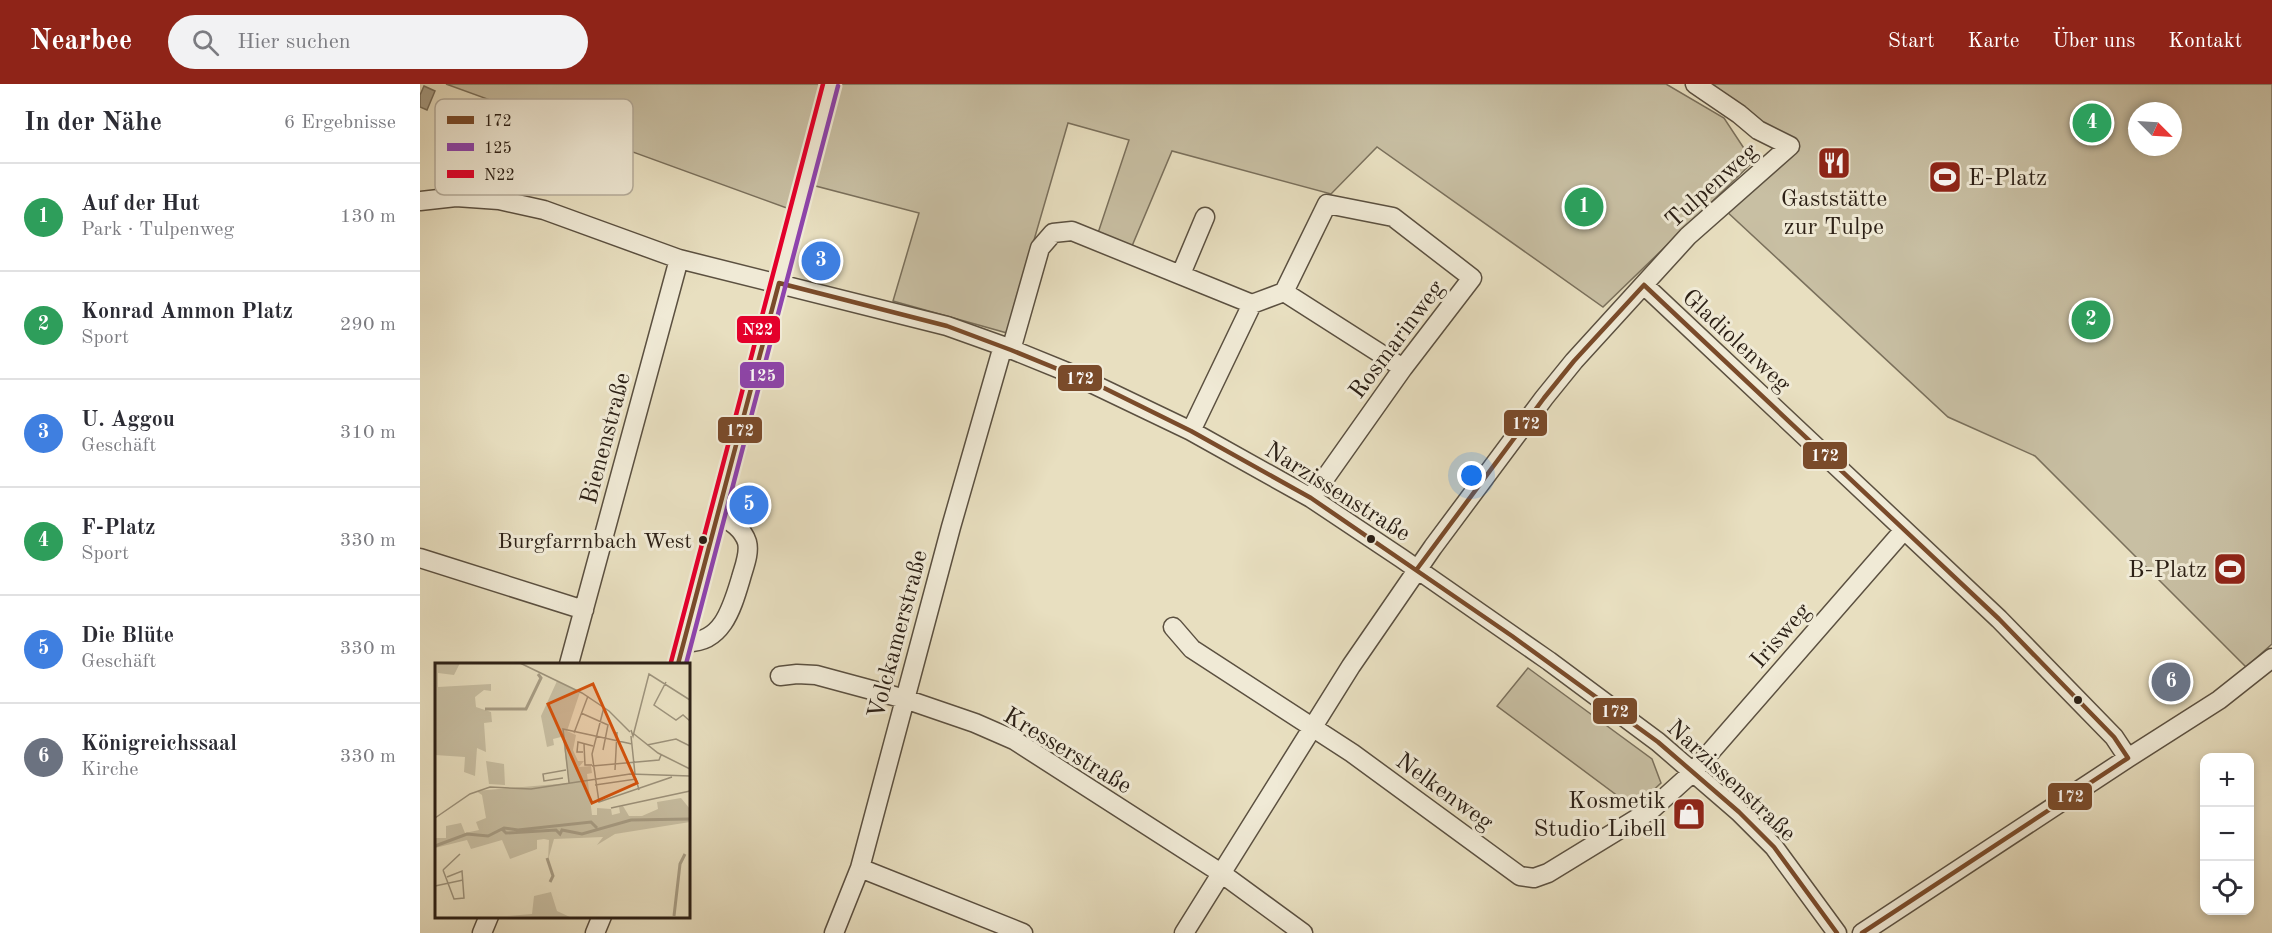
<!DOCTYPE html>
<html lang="de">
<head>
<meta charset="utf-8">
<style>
  body { margin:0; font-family:"Old Standard TT",serif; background:#f2f2f3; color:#2b2b33 }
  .controls { position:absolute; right:18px; bottom:18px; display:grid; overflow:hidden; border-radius:12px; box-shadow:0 3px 9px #0003 }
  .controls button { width:54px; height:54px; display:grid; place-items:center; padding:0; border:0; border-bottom:2px solid #e1e1e2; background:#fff; color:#2b2b33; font:30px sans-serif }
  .compass { position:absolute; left:1708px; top:18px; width:54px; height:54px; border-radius:50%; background:#fff; box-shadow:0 3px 9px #0003; rotate:114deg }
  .you { position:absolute; left:1052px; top:392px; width:21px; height:21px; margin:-15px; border:4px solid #fff; border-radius:50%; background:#1a73e8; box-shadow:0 0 0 9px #1a73e833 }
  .badge { display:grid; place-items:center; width:39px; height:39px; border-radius:50%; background:#8f2418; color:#fff; font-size:20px; font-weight:700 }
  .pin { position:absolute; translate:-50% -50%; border:3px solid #fff; box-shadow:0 2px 6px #0006 }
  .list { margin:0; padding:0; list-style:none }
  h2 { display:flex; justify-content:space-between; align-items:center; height:78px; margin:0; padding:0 24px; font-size:26px }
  h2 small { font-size:20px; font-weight:400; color:#7c7c81 }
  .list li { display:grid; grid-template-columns:39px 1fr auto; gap:18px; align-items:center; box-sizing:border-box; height:108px; padding:0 24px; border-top:2px solid #e1e1e2 }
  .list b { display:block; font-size:22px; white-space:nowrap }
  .list p { margin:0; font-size:20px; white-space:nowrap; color:#7c7c81 }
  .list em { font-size:20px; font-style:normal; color:#7c7c81 }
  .icon { flex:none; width:33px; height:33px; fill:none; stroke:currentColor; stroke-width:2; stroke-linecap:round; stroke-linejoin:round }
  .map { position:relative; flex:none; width:1852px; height:849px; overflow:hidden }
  header { display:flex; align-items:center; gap:36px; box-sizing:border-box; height:84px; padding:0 30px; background:#8f2418; color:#fff }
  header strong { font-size:28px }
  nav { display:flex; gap:33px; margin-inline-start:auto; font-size:21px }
  .search { width:420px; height:54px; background:#f2f2f3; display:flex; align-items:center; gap:15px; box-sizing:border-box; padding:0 21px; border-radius:33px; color:#7c7c81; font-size:22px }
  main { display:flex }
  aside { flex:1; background:#fff }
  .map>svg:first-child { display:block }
  .green { fill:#c8bfa3; stroke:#7a705c; stroke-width:1.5; fill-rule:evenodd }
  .water { fill:#a89e86; stroke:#766c59; stroke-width:1.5 }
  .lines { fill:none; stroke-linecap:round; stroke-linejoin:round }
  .minor-casing { stroke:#5b5040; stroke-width:21 }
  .minor { stroke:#f0ead6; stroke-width:18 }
  .bus-1-casing { stroke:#f0ead6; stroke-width:9 }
  .bus-2-casing { stroke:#f0ead6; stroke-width:9 }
  .bus-3-casing { stroke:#f0ead6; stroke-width:9 }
  .bus-1 { stroke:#7a4b2a; stroke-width:4.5 }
  .bus-2 { stroke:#8e44ad; stroke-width:4.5 }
  .bus-3 { stroke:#e4002b; stroke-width:4.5 }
  .bus-dot { fill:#2c2016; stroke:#f0ead6; stroke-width:2 }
  .labels { text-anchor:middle; stroke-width:6; stroke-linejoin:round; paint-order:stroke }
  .bus-label { font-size:22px; fill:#2c2016; stroke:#f0ead6; text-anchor:end }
  .poi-label { font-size:24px; fill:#2c2016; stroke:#f0ead6; text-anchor:end }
  .street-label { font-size:24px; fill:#2c2016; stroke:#f0ead6 }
  .inset-river { fill:none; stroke:#a89e86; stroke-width:3 }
  .inset-road { fill:none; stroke:#9d937c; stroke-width:1.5 }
  .view { fill:#d5530d; fill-opacity:0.15; stroke:#d5530d; stroke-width:3 }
  .inset-edge { fill:none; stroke:#2c2016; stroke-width:3 }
  .key { fill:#f0ead6; stroke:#b5ad9c; stroke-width:1.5 }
  .key-label { font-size:16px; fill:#2c2016 }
  .line-badge { stroke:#f0ead6; stroke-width:2 }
  .badge-label { font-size:16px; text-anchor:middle; font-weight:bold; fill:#fff }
</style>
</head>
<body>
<header>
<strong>Nearbee</strong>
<div class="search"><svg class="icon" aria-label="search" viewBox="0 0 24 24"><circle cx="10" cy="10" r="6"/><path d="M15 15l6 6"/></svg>Hier suchen</div>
<nav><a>Start</a><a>Karte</a><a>Über uns</a><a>Kontakt</a></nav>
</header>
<main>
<aside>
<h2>In der Nähe<small>6 Ergebnisse</small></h2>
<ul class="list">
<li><span class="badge" style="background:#2e9e5b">1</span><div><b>Auf der Hut</b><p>Park · Tulpenweg</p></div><em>130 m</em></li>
<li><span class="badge" style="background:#2e9e5b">2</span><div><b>Konrad Ammon Platz</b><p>Sport</p></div><em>290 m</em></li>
<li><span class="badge" style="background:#3f7fe0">3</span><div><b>U. Aggou</b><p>Geschäft</p></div><em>310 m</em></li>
<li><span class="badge" style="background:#2e9e5b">4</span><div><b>F-Platz</b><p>Sport</p></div><em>330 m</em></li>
<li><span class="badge" style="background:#3f7fe0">5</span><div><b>Die Blüte</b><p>Geschäft</p></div><em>330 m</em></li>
<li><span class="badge" style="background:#6b7280">6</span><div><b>Königreichssaal</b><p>Kirche</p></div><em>330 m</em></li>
</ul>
</aside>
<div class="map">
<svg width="1852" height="849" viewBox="0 0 1852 849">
  <rect width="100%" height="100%" fill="#e8dfc0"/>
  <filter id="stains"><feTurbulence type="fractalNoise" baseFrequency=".00333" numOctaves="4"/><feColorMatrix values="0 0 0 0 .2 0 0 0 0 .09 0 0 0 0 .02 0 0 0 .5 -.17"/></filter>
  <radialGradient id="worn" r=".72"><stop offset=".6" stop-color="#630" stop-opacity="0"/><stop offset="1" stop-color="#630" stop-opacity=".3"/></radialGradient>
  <path class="green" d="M26,0H1246L1304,34L1333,78L1183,223L957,63L911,110L752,67L712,162L678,149L709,56L648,39L587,249L473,217L499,129L384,99L375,127Z
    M1285,0H1852V560L1826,583L1615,372L1528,333L1304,125L1360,74L1317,23ZM1717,27H1753V63H1717Z
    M1108,584L1232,675L1241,699L1214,724L1077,622Z"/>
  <path class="water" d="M4,2L15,7L7,26L0,23V11Z"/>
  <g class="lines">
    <defs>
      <path id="minor" d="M0,117L36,113L79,116L124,126L259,175L527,242L583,262L652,290L771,347L891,414L981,474L1129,577L1238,658L1319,728L1354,763L1417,849
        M761,190L785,133
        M1224,201L1579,535L1694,653L1708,674
        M864,208L907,120L973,133L1052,194L983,284L891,414
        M591,266L620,164L633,149L652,147L832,220L864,208L983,284
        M771,347L832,220
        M0,474L164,526
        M753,543L772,565L932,669L1100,792L1114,794L1128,789L1231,726L1273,688L1484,446
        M264,558C302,561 312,524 321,494C324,483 330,469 327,458C322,443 308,436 297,429
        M149,580L259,175
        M258,580L411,0
        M360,592L377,590L396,591L485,615L555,639L594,656L801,789L883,849
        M440,784L603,849
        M62,849L69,832
        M175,849L182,832
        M414,849L440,784L531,443L583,262
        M764,849L931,582L1013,463L1124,314L1154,277L1268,152L1370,62L1338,46L1319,30L1275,0
        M1442,849L1708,674L1799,616L1852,574"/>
    </defs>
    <use href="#minor" class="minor-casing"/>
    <use href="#minor" class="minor"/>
    <defs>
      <path id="bus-1" d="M359,199L527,242L591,266L684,304L771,347L891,414L1092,552L1238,658L1319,728L1354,763L1417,849
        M1224,201L1579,535L1694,653L1708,674L1442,849
        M997,485L1124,314L1154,277L1224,201
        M258,580L359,199"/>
      <path id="bus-2" d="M266,580L418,2"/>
      <path id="bus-3" d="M251,578L403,0"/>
    </defs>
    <use href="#bus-1" class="bus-1-casing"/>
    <use href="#bus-2" class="bus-2-casing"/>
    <use href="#bus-3" class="bus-3-casing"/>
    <use href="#bus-1" class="bus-1"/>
    <use href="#bus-2" class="bus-2"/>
    <use href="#bus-3" class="bus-3"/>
  </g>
  <defs>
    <symbol id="restaurant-square" viewBox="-11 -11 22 22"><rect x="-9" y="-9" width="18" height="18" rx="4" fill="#8f2418" stroke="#f0ead6"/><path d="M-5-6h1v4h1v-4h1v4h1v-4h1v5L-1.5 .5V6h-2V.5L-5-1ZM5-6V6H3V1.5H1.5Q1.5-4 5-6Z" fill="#fff"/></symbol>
    <symbol id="stadium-square" viewBox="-11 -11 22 22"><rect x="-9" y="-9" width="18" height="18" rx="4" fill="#8f2418" stroke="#f0ead6"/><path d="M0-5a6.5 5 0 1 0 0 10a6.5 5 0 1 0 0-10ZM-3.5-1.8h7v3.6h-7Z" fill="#fff"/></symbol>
    <symbol id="shop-square" viewBox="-11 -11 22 22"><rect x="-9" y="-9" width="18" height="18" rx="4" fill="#8f2418" stroke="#f0ead6"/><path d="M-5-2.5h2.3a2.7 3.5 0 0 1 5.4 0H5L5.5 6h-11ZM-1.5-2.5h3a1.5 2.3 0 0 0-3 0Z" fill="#fff"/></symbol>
  </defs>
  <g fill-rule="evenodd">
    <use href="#restaurant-square" x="1395" y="60" width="38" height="38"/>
    <use href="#stadium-square" x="1506" y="74" width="38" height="38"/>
    <use href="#stadium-square" x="1791" y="466" width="38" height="38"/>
    <use href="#shop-square" x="1250" y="711" width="38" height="38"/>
  </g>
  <g class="bus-dot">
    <circle cx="951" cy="455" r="5"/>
    <circle cx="283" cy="456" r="5"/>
    <circle cx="1658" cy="616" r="5"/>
  </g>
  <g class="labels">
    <g class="bus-label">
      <text x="272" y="464">Burgfarrnbach West</text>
    </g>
    <g class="poi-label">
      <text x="1548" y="101" text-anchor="start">E-Platz</text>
      <text x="1414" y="122" text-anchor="middle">Gaststätte<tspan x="1414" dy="28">zur Tulpe</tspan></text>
      <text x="1787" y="493">B-Platz</text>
      <text x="1246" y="724">Kosmetik<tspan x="1246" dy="28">Studio Libell</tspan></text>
    </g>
    <g class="street-label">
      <text transform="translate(1291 101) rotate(-42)" y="8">Tulpenweg</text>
      <text transform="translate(976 255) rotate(-53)" y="8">Rosmarinweg</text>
      <text transform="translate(1317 256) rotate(43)" y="8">Gladiolenweg</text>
      <text transform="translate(185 354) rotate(-75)" y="8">Bienenstraße</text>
      <text transform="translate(918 407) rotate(32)" y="8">Narzissenstraße</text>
      <text transform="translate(477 550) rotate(-75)" y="8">Volckamerstraße</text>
      <text transform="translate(1360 551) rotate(-49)" y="8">Irisweg</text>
      <text transform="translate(648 666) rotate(31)" y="8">Kresserstraße</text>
      <text transform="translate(1312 696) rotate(43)" y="8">Narzissenstraße</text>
      <text transform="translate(1025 707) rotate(36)" y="8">Nelkenweg</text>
    </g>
  </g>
  <g transform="translate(15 579)">
    <rect width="255" height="255" fill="#e8dfc0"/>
    <path d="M0,0H25L19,12L3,10V24L56,21V28L49,27L40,34L41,44L56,49L57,59L49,60L51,89L42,85L40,113L29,109L30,94L0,92ZM122,18L145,29L132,68L141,72L138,87L143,98H149L144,104L156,103L157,110L152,111L157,152H162V145L176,146L177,152L185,150L184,144L188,143L194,153H207L223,146L222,139L246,135L255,146V159L180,171L162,182L168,174L119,176L113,197L114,177L109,176L102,177V186L75,196L67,177L36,186L32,177L0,185V175H11V163L26,160L30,170L44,167L41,159L51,155L47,132L41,128L134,120L127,69L126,74L118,76L119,82L112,84L106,53ZM51,98L69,101L70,122L54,121ZM116,229L122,248L137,255L72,253L97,251L99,233Z" fill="#c8bfa3"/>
    <path class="inset-river" d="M50,46H91L106,15L103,11M67,166L71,170L121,167L125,171L127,167L147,171L196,157L255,156M0,183L32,171L53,173L69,165L83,167L156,159L162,165M112,195L118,213L115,219M239,253L245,201L250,191"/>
    <path class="inset-road" d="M85,0L147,30L174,48L195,69M231,19L219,42L241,57L248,52L255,58M169,44L157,91L164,139L237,114M146,50L173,62L168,87M196,67L198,73L214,11L255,37M139,70L153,33M199,71L223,90L255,106M196,73L200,111M149,81L150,102H157M212,82L241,76L255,83M148,89H142L143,79L158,83M157,103L224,97L226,92M180,107L182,69M128,115L109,118L108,111L131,107M134,120L128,66L197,81M160,122L201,116L204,127M176,145L255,128M0,155L35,131L55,124L96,126L195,111L255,113M8,207L19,236L29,235L27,208L12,214M8,207L25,191M0,223L28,217M32,255H96"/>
    <path class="view" d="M158,21L202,120L157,140L113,41Z"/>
    <rect width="255" height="255" class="inset-edge"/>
  </g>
  <rect x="15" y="15" width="198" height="96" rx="9" class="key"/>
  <rect x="27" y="32" width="27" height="8" fill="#7a4b2a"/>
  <rect x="27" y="59" width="27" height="8" fill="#8e44ad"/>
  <rect x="27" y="86" width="27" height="8" fill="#e4002b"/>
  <g class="key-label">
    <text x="64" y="42">172</text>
    <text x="64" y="69">125</text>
    <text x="64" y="96">N22</text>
  </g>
  <g class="line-badge">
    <rect x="316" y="231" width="45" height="29" rx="6" fill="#e4002b"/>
    <rect x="319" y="277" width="46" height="28" rx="6" fill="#8e44ad"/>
    <rect x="637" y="280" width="46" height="28" rx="6" fill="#7a4b2a"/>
    <rect x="1083" y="325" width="45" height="28" rx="6" fill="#7a4b2a"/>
    <rect x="297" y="332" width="46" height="28" rx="6" fill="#7a4b2a"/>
    <rect x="1382" y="357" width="46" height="29" rx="6" fill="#7a4b2a"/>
    <rect x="1172" y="613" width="46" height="28" rx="6" fill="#7a4b2a"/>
    <rect x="1627" y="698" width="46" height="29" rx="6" fill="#7a4b2a"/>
  </g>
  <g class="badge-label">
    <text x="338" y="251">N22</text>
    <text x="342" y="297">125</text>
    <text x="660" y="300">172</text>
    <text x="1106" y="345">172</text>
    <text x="320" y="352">172</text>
    <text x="1405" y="377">172</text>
    <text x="1195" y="633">172</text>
    <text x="1650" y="718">172</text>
  </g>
  <rect width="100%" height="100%" filter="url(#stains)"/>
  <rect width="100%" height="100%" fill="url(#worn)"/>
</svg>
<div class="controls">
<button>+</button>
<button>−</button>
<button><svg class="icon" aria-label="locate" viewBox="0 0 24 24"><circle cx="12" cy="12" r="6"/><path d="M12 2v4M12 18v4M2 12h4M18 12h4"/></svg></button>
</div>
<svg class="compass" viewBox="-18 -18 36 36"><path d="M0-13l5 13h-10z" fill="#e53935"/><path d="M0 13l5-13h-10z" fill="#7c7c81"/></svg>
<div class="you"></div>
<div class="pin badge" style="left:1164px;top:123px;background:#2e9e5b">1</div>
<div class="pin badge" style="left:1671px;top:236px;background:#2e9e5b">2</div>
<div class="pin badge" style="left:401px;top:177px;background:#3f7fe0">3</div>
<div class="pin badge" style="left:1672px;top:39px;background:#2e9e5b">4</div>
<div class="pin badge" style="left:329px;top:421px;background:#3f7fe0">5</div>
<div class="pin badge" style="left:1751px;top:598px;background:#6b7280">6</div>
</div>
</main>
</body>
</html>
